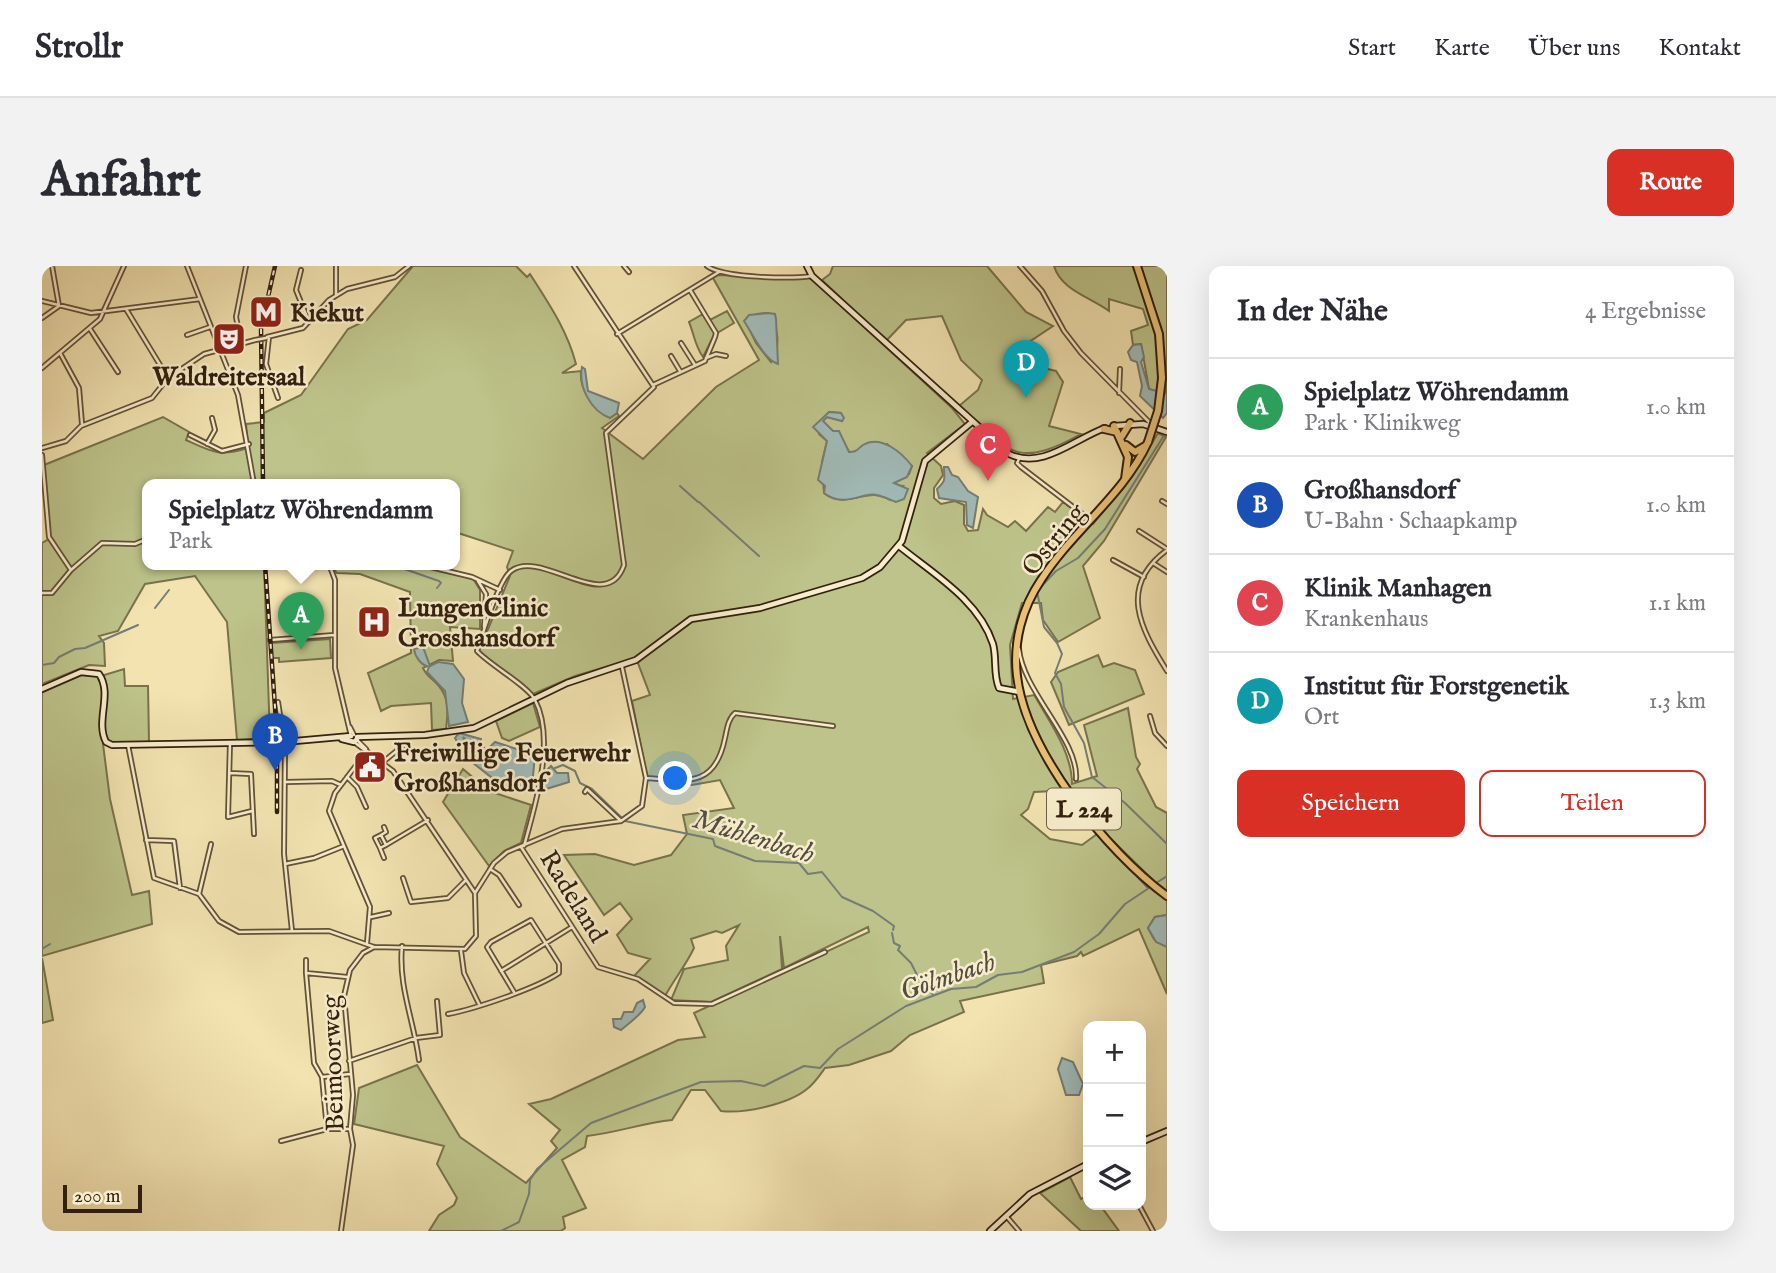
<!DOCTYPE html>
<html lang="de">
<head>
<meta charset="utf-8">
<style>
  body { margin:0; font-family:"IM FELL English",serif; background:#f2f2f3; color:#2b2b33 }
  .controls { position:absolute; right:21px; bottom:21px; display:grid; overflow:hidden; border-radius:14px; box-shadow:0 7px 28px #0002 }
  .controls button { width:63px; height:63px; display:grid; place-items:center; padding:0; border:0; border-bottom:2px solid #e1e1e2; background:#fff; color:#2b2b33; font:35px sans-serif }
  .scale { position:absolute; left:21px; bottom:18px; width:79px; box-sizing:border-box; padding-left:7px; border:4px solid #33200e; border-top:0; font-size:19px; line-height:24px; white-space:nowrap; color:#33200e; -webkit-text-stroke:5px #f7edcc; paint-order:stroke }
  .you { position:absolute; left:634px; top:513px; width:24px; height:24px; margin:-18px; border:5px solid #fff; border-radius:50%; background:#1a73e8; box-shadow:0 0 0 10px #1a73e833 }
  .badge { display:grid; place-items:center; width:46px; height:46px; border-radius:50%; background:#d93025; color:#fff; font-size:23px; font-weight:700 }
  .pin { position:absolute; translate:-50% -58px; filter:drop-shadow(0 2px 4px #0008) }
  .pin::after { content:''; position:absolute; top:37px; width:24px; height:21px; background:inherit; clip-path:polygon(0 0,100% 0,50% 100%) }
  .popup { position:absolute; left:100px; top:213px; width:318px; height:91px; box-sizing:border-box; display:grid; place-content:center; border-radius:14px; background:#fff; filter:drop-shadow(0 2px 5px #0005); font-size:23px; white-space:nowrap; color:#7c7c81 }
  .popup b { font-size:26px; color:#2b2b33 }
  .popup::after { content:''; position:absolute; left:50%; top:100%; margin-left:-14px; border:14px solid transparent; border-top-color:#fff }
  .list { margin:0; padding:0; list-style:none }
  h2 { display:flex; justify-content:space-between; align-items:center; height:91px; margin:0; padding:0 28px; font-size:30px }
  h2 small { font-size:23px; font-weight:400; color:#7c7c81 }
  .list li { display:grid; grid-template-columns:46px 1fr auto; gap:21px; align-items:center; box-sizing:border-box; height:98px; padding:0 28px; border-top:2px solid #e1e1e2 }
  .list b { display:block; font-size:26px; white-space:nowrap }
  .list p { margin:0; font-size:23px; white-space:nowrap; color:#7c7c81 }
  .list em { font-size:23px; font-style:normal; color:#7c7c81 }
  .actions { display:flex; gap:14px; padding:21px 28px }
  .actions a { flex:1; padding:16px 0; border:2px solid #d93025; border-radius:14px; text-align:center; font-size:24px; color:#d93025 }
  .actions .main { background:#d93025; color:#fff }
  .icon { flex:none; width:38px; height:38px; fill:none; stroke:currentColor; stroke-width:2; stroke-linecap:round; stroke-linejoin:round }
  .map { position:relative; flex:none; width:1125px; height:965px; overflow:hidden; border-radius:14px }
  header { display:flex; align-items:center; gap:42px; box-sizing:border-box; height:98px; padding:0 35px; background:#fff; border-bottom:2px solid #e1e1e2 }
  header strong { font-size:33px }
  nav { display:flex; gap:38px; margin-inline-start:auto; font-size:24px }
  .intro { display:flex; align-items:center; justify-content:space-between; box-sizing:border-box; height:168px; padding:0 42px }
  h1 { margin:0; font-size:49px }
  .button { padding:18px 32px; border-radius:14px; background:#d93025; color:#fff; font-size:24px; font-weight:700 }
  main { display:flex; gap:42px; padding:0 42px }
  aside { flex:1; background:#fff; border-radius:14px; box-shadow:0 7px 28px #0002 }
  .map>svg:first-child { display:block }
  .green { fill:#bdc38a; stroke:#78724c; stroke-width:2; fill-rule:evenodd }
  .water { fill:#a1bbb8; stroke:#757d74; stroke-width:2 }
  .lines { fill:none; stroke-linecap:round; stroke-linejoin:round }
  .stream { stroke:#757d74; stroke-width:2 }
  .street-casing { stroke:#635137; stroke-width:6 }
  .secondary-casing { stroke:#33200e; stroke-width:8 }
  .primary-casing { stroke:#33200e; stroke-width:10 }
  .street { stroke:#f7edcc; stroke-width:2.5 }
  .secondary { stroke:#f7edcc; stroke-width:4.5 }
  .primary { stroke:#e9c278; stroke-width:6 }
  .rail-casing { stroke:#33200e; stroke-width:4.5 }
  .rail { stroke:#f7edcc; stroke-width:2; stroke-dasharray:5; stroke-linecap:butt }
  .street-bridge-casing { stroke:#635137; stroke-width:6; stroke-linecap:butt }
  .primary-bridge-casing { stroke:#33200e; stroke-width:10; stroke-linecap:butt }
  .street-bridge { stroke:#f7edcc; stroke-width:2.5 }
  .primary-bridge { stroke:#e9c278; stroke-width:6 }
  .labels { text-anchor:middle; stroke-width:5; stroke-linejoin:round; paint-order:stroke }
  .shield { fill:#f7edcc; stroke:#6e5e47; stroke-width:2 }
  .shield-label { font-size:24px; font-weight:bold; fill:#33200e }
  .poi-label { font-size:26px; font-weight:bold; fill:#33200e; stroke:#f7edcc; text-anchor:start }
  .street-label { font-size:26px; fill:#33200e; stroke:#f7edcc }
  .water-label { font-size:28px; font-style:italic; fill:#544e41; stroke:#f7edcc }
</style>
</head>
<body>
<header>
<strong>Strollr</strong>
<nav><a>Start</a><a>Karte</a><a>Über uns</a><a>Kontakt</a></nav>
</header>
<div class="intro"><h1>Anfahrt</h1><a class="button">Route</a></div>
<main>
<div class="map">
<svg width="1125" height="965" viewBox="0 0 1125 965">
  <rect width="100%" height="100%" fill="#f2e3b1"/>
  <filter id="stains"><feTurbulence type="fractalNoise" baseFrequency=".00286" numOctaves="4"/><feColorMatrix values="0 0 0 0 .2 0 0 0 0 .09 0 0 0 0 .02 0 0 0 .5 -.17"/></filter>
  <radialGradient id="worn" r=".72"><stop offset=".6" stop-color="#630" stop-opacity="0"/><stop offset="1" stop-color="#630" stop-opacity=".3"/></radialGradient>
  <path class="green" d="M371,0H474L485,11L488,8C507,38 525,64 534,98L520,107L539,105C537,127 553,139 568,152L575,147L577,150L560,162L601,193L674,121L717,94L671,12L676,9L769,12L910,142L923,158L885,187L899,200L901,209L892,222V232L899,238L913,235L922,239V258L926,265L936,264L941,243L945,249L966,261L973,255L984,265L1006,241L1013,246L1021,236L1051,258L1089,212L1116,167L1124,171L1062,275L1041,300L1058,352L1016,376L1001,354L999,337H980L968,379L971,433L992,429L994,432C1009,458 1030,487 1030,518L1055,510L1042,459L1086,442L1094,491L1098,498L1095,503L1114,541L1125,547V649L1113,651L1106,662L1112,673L1125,681V728L1097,663L1041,690L1039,686L1035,690L999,699L1002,717L918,735L922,746L868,769L849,785L807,799L783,802C778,809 772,818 765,823C747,838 702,848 679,845L663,824H649L630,854C600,857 574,867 545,870L543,881L520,894L544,942L521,951L523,962L519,965H387L397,949L412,939L415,932L395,898L402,880L312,858L317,822L375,799L418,871L484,917L515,882L509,875L518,864L487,838L509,833L636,774L663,771L652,747L827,666L826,661L742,702L738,670L740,703L669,736L629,734L642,703L686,694L684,680L697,659L680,667L674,665L649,673L652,682C644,699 633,712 623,730L592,710L608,693L586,687L575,669L590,653L578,637L562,649L522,589L553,588L592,599L629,589L645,568L641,549L692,542L678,514L650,519L633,513L605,511L590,435L608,429L594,392L533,410L491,428L437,385L468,310L465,301L471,285L413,266V218H105V298H222L228,472L195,474L185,356L153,310L103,318L76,365L57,370L62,377L63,400L47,399L0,418V277L7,273L2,199L121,151L147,166L144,174C170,186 177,191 206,182L204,158L222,156V147L259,129L306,63L325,54ZM726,47C737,61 739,81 729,96L714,77L705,58L715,48ZM787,146L799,147L800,155L785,151L780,155L799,173L808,187L845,178L870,200L867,208L852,216L853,219L861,220L848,234C826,219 804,245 782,227L780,196L785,175L777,168L779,155ZM1032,524L1065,569L1113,616L1105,621L1055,568L1040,579L1008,573L979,549L986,543L992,526Z
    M791,0H945L984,46L1011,60L984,78L980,97L1014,105L1021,116L1007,160L1039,168C974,204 966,186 917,140L936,124L940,114L919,94L900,50L864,54L844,75L780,14L788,8Z
    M1012,0H1091L1116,72V126L1107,123L1099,78L1091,79L1089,65L1106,59L1101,43L1067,33V45C1048,31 1019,24 1012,0Z
    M1097,0H1125V128H1124L1119,61Z
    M685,45L692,57L672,69L661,91C653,80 652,68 647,56L661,48L666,55Z
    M288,298H376L430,311L438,324V363L408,361L411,395L397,394L381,402C385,411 390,412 396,419C408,432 406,447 404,463L390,464L389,437L349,440L339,445L326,407L369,387L368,326L318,308L295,307Z
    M288,373L289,392L237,396V392H230L229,377Z
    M1056,389L1061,401L1072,397L1093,404L1102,428L1027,459L1009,416L1016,406Z
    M82,403L83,420H106L107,476L61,478L68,533L90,629L107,625L110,658L0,690V426L36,409L59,410Z
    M491,437L498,461L467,475L460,472L454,455Z
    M421,503L447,525L489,539L479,577L462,585L447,600L401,536Z
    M0,692L11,754L0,757Z
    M1028,911L1039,933L1046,929V939H1058L1077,965H1039L998,927Z"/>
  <path class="water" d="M726,47L733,48L734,53L736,98C722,94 710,67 702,55L707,49Z
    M1099,78L1102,91L1099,96L1107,123L1125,128V147L1121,152L1098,130L1100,120L1095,96L1089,94L1086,86L1091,79Z
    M540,101L543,103L546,125L577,137L575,147L568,152C549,145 536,121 540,101Z
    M787,146L799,147L802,152L800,155L785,151L781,155L791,165H797L807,186C816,186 815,183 821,179C839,168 860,187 870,200L865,211L852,217L866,223L862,233L854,236C846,233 836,227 826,229C810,232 798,239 782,227L783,220L776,214L785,175L771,161Z
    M902,201H906L910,209L916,211L926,225L936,231L931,262L925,259L924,236L897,232L895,223C905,214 902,213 902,201Z
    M381,381L388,400L396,396L411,398L422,413L420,437L426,456L407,460L403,425L385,406L387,401C379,399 373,391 372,383Z
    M417,467L439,473V479L445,484L453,476L493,489L491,510L485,526L459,519L426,493L431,482L421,471L427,484L423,489L413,472Z
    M509,500L515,507H526L527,516L504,523L501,520L503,506Z
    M1125,649V681L1114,676L1106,662L1113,651Z
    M601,734L603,741C599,749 587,757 579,764L572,761L571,753H579L582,746H591L595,737Z
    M1020,792L1031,796L1041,818L1037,829H1024L1016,803Z"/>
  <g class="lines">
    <path class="stream" d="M1121,171L1063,263L1036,292L1014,305L995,325L1002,361L1015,377L1020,388L1013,407L1019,418L1022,441L1042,477L1050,511L1083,537L1125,578
      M638,220L656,236
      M657,236L717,290
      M348,298L397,315L399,317L395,322
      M113,342L127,324
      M0,399L12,397L17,391L33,383L43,382L96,359
      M513,502L521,499L533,505L538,517L550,523L583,555L671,573L673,580L713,595L757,597L766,608L780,606L800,631L831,645L852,660L851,664
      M1114,617L1125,610
      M850,667L852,677L858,680L856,684L869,697L877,713
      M0,683L8,678
      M878,717L886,721L891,729
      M459,965L477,956L487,928L488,914L495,903L549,857L659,816L699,815L722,820L762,800L778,802L796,783L864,740L909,723L934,721L956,709L980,706L1032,686L1057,668L1083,638L1110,620"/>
    <defs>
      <path id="street" d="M145,0L196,129L212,218
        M294,0V28
        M582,0L587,6
        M665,0C681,12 749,13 770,10
        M978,0L1000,25L1022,65L1039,87L1111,160
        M259,4L254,24L267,56
        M0,35L49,47L158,33
        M84,43L126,112
        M0,52L17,40L10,0
        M48,63L76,106
        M575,68L677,6
        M145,69L168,61
        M225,71L261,62L287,34L305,23L353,11L367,0
        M227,71L224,98L236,132
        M199,76L194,51L204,0
        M639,77L653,99
        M18,87L37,122L40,158
        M629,90L638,105
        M664,92L674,88L684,90
        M0,102L58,53L82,0
        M611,119L663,95L673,71L674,67L648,24
        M1077,127L1078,103
        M148,169L180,185L207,178
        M165,178L173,164L170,152
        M0,182L24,175L39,160L110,132L126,112L162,88L213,74
        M0,189L7,271L29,304
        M977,193L975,197L979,201L1043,250
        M1120,235L1125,238
        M1097,265L1125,283
        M1125,284C1075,321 1099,363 1125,405
        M1071,294L1102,311
        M1111,297L1125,306
        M287,298L293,314V402L309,470
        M376,298L430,311L458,324
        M436,315L444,328L442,361
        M0,327H10L29,304L60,277L93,278L105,273
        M228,374L292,369
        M977,383C981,426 1037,474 1034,513
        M236,436L243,482L242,588L250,665
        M1108,450L1113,467L1125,480
        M308,461L312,469
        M315,474L324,483
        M188,477L186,551L210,545
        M86,479L112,612L157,628L177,655L197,666L287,665L332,681L423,683L434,670L433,627L351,505L312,476
        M341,496L363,478
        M188,507L209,508L212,568
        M305,511L315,521L324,541
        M604,512C645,515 673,522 683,472C685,463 686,453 693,447L791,460
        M244,516L290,515L299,519
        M543,526L545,523L579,555
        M339,569L344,566L342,561
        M104,574L132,575L138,622
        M482,580C493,540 514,474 493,434C486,420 448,399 435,385C441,368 456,315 469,305C500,282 565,350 582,299L564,167L612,121L532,0
        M479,581L556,701L596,713L632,737L670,738L783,686
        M338,582L333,572L339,569L344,579L386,554
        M342,592L338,582L344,579
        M243,598L272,592L302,580
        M448,603L457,609L477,639
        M361,612L369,636L406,632L423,615
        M433,627L452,597L465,586L520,563L579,555L600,540L604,512L580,401
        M157,628L169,578
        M329,651L347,647
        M325,677L328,641L287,545L293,527L325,485
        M360,680C356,720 372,755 377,794
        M419,685L422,707L437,738
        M264,694V707
        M459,705L530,661
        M305,711L264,707L272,797L280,811L308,808
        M406,748C433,743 495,722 517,707V698L489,654L449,676L445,681L472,726
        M307,795L374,772L398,769L395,735
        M280,811L285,863
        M239,875L285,863H308
        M1097,939L1111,965
        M965,951L977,965
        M299,965L311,879L308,863L311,829L302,730L308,704L321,687L332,681"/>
      <path id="secondary" d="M765,0L770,10L967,188C1001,204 1032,173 1063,162
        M1072,160L1101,158L1125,166
        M857,280C890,307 937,334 951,378C955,393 951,408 957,422L978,426
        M0,423L39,406L57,408C71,428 53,455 64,476L70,479L242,476L309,470
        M315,471L383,469L432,462L525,417L594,394L649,353L718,342L820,312L838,301L860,275L883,195L930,156
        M300,473L312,476L315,473
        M1099,876L1125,865
        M948,965L988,928L1046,898"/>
      <path id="primary" d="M1095,0L1117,68L1120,112
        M1072,160L1086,191L1083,213
        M1062,163L1075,166
        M1080,170L1088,157
        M1106,176C1081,230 1031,264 999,314C980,342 971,376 975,410C984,486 1065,586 1125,630
        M1084,179L1093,186L1103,180"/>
    </defs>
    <use href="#street" class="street-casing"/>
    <use href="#secondary" class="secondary-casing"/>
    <use href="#primary" class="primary-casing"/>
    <use href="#street" class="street"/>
    <use href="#secondary" class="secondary"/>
    <use href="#primary" class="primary"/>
    <defs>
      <path id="rail" d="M221,218L219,62L233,0
        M223,298L235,470V546"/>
    </defs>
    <use href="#rail" class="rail-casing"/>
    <use href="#rail" class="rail"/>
    <defs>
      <path id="street-bridge" d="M213,74L224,72"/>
      <path id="primary-bridge" d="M1106,176L1116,145L1120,112"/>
    </defs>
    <use href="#street-bridge" class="street-bridge-casing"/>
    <use href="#primary-bridge" class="primary-bridge-casing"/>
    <use href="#street-bridge" class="street-bridge"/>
    <use href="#primary-bridge" class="primary-bridge"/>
  </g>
  <defs>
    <symbol id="metro-square" viewBox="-11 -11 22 22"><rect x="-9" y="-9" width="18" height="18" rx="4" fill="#8f2418" stroke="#f7edcc"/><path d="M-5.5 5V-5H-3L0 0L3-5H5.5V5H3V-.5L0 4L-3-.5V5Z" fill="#fff"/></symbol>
    <symbol id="theatre-square" viewBox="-11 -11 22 22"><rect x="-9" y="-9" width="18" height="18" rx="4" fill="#8f2418" stroke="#f7edcc"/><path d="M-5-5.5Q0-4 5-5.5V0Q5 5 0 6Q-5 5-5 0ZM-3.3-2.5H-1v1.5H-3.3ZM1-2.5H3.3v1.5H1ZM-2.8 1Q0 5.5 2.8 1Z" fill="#fff"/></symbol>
    <symbol id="hospital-square" viewBox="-11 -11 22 22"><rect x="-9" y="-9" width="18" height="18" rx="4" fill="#8f2418" stroke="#f7edcc"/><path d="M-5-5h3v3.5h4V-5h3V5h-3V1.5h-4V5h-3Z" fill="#fff"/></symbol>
    <symbol id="civic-square" viewBox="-11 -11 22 22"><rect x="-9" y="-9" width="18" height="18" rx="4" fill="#8f2418" stroke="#f7edcc"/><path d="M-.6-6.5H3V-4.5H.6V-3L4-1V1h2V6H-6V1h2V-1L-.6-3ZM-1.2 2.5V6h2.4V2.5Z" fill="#fff"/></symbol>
  </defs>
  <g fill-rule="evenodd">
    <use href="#metro-square" x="205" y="27" width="38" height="38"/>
    <use href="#theatre-square" x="168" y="54" width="38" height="38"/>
    <use href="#hospital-square" x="313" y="337" width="38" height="38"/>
    <use href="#civic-square" x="309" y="482" width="38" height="38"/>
  </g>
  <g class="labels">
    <rect class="shield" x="1005" y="522.5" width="74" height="41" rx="5"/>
    <g class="shield-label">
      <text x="1042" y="551">L 224</text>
    </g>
    <g class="poi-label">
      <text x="248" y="55">Kiekut</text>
      <text x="187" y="119" text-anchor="middle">Waldreitersaal</text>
      <text x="356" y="350">LungenClinic<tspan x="356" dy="30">Grosshansdorf</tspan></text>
      <text x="352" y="495">Freiwillige Feuerwehr<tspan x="352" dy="30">Großhansdorf</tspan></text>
    </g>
    <g class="street-label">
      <text transform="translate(1011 273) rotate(-51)" y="9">Ostring</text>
      <text transform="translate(532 630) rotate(58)" y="9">Radeland</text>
      <text transform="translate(290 797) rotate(-92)" y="9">Beimoorweg</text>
    </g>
    <g class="water-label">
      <text transform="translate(712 569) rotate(17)" y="10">Mühlenbach</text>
      <text transform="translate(905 709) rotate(-19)" y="10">Gölmbach</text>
    </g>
  </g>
  <rect width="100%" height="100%" filter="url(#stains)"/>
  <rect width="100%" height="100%" fill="url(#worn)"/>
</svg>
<div class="controls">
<button>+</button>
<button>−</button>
<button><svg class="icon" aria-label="layers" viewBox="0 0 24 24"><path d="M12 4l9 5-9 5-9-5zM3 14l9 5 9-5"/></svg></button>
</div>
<div class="scale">200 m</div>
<div class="you"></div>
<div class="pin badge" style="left:259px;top:384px;background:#2e9e5b">A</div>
<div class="popup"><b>Spielplatz Wöhrendamm</b>Park</div>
<div class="pin badge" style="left:233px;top:505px;background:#1a4fb4">B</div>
<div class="pin badge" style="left:946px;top:215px;background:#e0444e">C</div>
<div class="pin badge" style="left:984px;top:132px;background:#0f9aa8">D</div>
</div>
<aside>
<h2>In der Nähe<small>4 Ergebnisse</small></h2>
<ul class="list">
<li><span class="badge" style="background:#2e9e5b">A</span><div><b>Spielplatz Wöhrendamm</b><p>Park · Klinikweg</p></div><em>1.0 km</em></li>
<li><span class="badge" style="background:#1a4fb4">B</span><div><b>Großhansdorf</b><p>U-Bahn · Schaapkamp</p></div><em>1.0 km</em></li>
<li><span class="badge" style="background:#e0444e">C</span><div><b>Klinik Manhagen</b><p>Krankenhaus</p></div><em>1.1 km</em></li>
<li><span class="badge" style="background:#0f9aa8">D</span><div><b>Institut für Forstgenetik</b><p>Ort</p></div><em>1.3 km</em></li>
</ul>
<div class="actions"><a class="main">Speichern</a><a>Teilen</a></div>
</aside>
</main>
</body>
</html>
